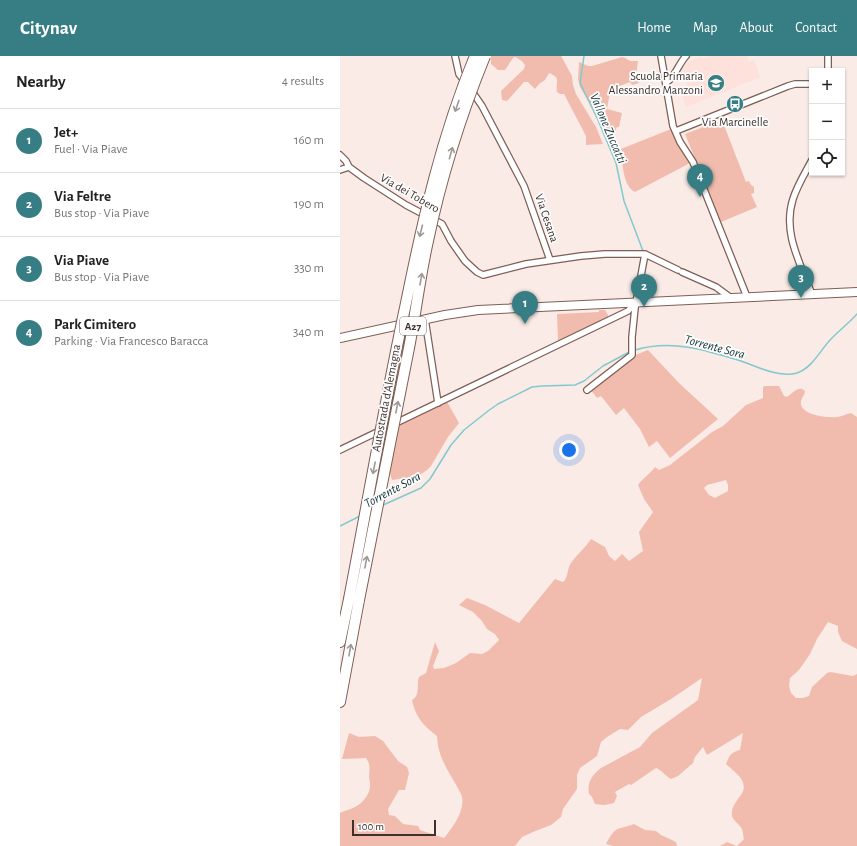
<!DOCTYPE html>
<html lang="en">
<head>
<meta charset="utf-8">
<style>
  body { margin:0; font-family:"Alegreya Sans",sans-serif; background:#f2f2f2; color:#222 }
  .controls { position:absolute; right:12px; top:12px; display:grid; overflow:hidden; border-radius:0px; box-shadow:0 1px 3px #0004 }
  .controls button { width:36px; height:36px; display:grid; place-items:center; padding:0; border:0; border-bottom:1px solid #e0e0e0; background:#fff; color:#222; font:20px sans-serif }
  .scale { position:absolute; left:12px; bottom:10px; width:84px; box-sizing:border-box; padding-left:4px; border:2px solid #3e302c; border-top:0; font-size:11px; line-height:14px; white-space:nowrap; color:#3e302c; -webkit-text-stroke:3px #fcfcfc; paint-order:stroke }
  .you { position:absolute; left:229px; top:394px; width:14px; height:14px; margin:-10px; border:3px solid #fff; border-radius:50%; background:#1a73e8; box-shadow:0 0 0 6px #1a73e833 }
  .badge { display:grid; place-items:center; width:26px; height:26px; border-radius:50%; background:#367e83; color:#fff; font-size:13px; font-weight:700 }
  .pin { position:absolute; translate:-50% -33px; filter:drop-shadow(0 1px 2px #0008) }
  .pin::after { content:''; position:absolute; top:21px; width:14px; height:12px; background:inherit; clip-path:polygon(0 0,100% 0,50% 100%) }
  .list { margin:0; padding:0; list-style:none }
  h2 { display:flex; justify-content:space-between; align-items:center; height:52px; margin:0; padding:0 16px; font-size:17px }
  h2 small { font-size:13px; font-weight:400; color:#767676 }
  .list li { display:grid; grid-template-columns:26px 1fr auto; gap:12px; align-items:center; box-sizing:border-box; height:64px; padding:0 16px; border-top:1px solid #e0e0e0 }
  .list b { display:block; font-size:15px; white-space:nowrap }
  .list p { margin:0; font-size:13px; white-space:nowrap; color:#767676 }
  .list em { font-size:13px; font-style:normal; color:#767676 }
  .icon { flex:none; width:22px; height:22px; fill:none; stroke:currentColor; stroke-width:2; stroke-linecap:round; stroke-linejoin:round }
  .map { position:relative; flex:none; width:517px; height:790px; overflow:hidden }
  header { display:flex; align-items:center; gap:24px; box-sizing:border-box; height:56px; padding:0 20px; background:#367e83; color:#fff }
  header strong { font-size:19px }
  nav { display:flex; gap:22px; margin-inline-start:auto; font-size:14px }
  main { display:flex }
  aside { flex:1; background:#fff }
  .map>svg:first-child { display:block }
  .built { fill:#fde1da }
  .green { fill:#f1bcae; fill-rule:evenodd }
  .lines { fill:none; stroke-linecap:round; stroke-linejoin:round }
  .stream { stroke:#82c9ce; stroke-width:1.5 }
  .minor-casing { stroke:#7e5f56; stroke-width:8 }
  .secondary-casing { stroke:#7e5f56; stroke-width:10 }
  .motorway-casing { stroke:#7e5f56; stroke-width:12 }
  .minor { stroke:#fff; stroke-width:5.5 }
  .secondary { stroke:#fff; stroke-width:8 }
  .motorway { stroke:#fff; stroke-width:10 }
  .motorway-bridge-casing { stroke:#7e5f56; stroke-width:12; stroke-linecap:butt }
  .motorway-bridge { stroke:#fff; stroke-width:10 }
  .oneway { stroke:#9e9896 }
  .labels { text-anchor:middle; stroke-width:3.5; stroke-linejoin:round; paint-order:stroke }
  .shield { fill:#fcfcfc; stroke:#776d6a; stroke-width:1 }
  .shield-label { font-size:11px; font-weight:bold; fill:#3e302c }
  .poi-label { font-size:12px; fill:#3e302c; stroke:#fcfcfc; text-anchor:end }
  .street-label { font-size:12px; fill:#3e302c; stroke:#fcfcfc }
  .water-label { font-size:13px; font-style:italic; fill:#14383b; stroke:#fcfcfc }
</style>
</head>
<body>
<header>
<strong>Citynav</strong>
<nav><a>Home</a><a>Map</a><a>About</a><a>Contact</a></nav>
</header>
<main>
<aside>
<h2>Nearby<small>4 results</small></h2>
<ul class="list">
<li><span class="badge">1</span><div><b>Jet+</b><p>Fuel · Via Piave</p></div><em>160 m</em></li>
<li><span class="badge">2</span><div><b>Via Feltre</b><p>Bus stop · Via Piave</p></div><em>190 m</em></li>
<li><span class="badge">3</span><div><b>Via Piave</b><p>Bus stop · Via Piave</p></div><em>330 m</em></li>
<li><span class="badge">4</span><div><b>Park Cimitero</b><p>Parking · Via Francesco Baracca</p></div><em>340 m</em></li>
</ul>
</aside>
<div class="map">
<svg width="517" height="790" viewBox="0 0 517 790">
  <rect width="100%" height="100%" fill="#faebe7"/>
  <path class="built" d="M372,0H407L409,6L414,4L420,21L346,51L341,36L349,33L341,12L343,8L362,1L363,3Z"/>
  <path class="green" d="M151,0H221L232,20L233,29L236,38L256,71L263,88L246,89V80L224,38H220L217,36C215,26 222,22 209,17L205,24L199,28L195,33L188,26H184L167,45L162,44L161,35L184,13L185,9L182,5L175,1L173,2L165,14H158L151,8Z
    M282,1L285,2L290,5H298L296,20L299,27L292,29L290,26L272,33L270,36L267,53L282,57L279,71H277C274,77 274,83 270,89L261,67L240,31L238,23L239,6L248,10H252Z
    M382,64L406,126L409,125L411,129L414,131V137L411,138L417,151L381,166L345,78Z
    M331,73L337,86L350,107L295,136C282,129 283,107 281,93Z
    M259,254H265L269,261L218,285L217,258L259,256Z
    M308,294L339,327L378,363L330,402L317,385L309,391L300,373L284,352L276,359L261,340L257,342L250,333L293,300Z
    M425,330H439L444,340L447,341C453,337 459,329 465,335C465,339 461,342 461,346C459,359 487,362 496,361C501,361 506,358 511,357L517,361V593L502,585L498,576V570L488,566L477,583L470,598L459,614L450,622L449,630L451,637L456,642H463L469,640L472,631L487,617L490,616L513,620L517,618V790H380L387,786L397,790L404,783C403,780 403,776 402,773C399,767 390,764 392,755C393,749 398,743 401,739C410,725 395,717 386,708C389,700 391,696 400,694L403,677L367,699L363,691L355,701L353,707L338,720L331,723C325,720 322,714 316,712L291,729L289,728L275,736L277,740L274,747L264,749L255,748L252,741L249,738C247,726 252,719 261,712L300,691L312,677L358,644L362,622L331,643L301,661L288,674L280,673L267,681L261,686L257,700L240,712L237,719V733L223,753L221,761L211,769L193,776L182,781L175,790H0V757C5,754 10,754 15,751C22,748 31,737 30,729C30,726 29,723 29,720C30,713 30,707 26,702L2,703L9,677L19,681L35,680L43,685L58,705L67,711L69,717L65,734H59L48,753L49,759L55,760L63,768L78,770L80,774L104,782C113,771 127,752 121,738C111,718 98,704 97,680C83,669 76,662 72,644C81,639 76,629 79,621L86,617L95,586L99,595L93,610L94,613L104,612L116,607L130,597L142,598L148,595L159,584L155,578L147,573L142,565L133,556L119,549L127,542L145,549L179,567L215,523L223,526C228,521 227,517 229,511C234,500 245,493 251,483L265,491L269,500L275,505L282,498L289,505L303,495L299,476L313,456L304,443L298,429C303,422 310,418 315,411L319,414L330,409L372,376L383,370L406,349L423,342V331ZM386,424L388,429V435L375,442L369,439L364,432L367,429Z
    M106,344L119,367L108,381L91,410L87,414L72,424L64,422L52,424L45,400L42,375Z
    M294,768L305,774L316,775L321,779L332,784L336,786L337,790H273L266,788C277,768 276,775 294,768Z"/>
  <g class="lines">
    <path class="stream" d="M244,0L240,27L258,64L276,107L284,145L303,195
      M295,294C332,283 366,294 401,305C418,311 439,322 457,317C474,311 481,292 493,281C501,273 509,267 517,258
      M41,450L81,432L90,423L111,389L124,374L148,355L158,348L192,331L202,330L235,329L244,325L263,310L291,295
      M0,470L20,460"/>
    <defs>
      <path id="minor" d="M115,0L119,18L126,27
        M321,0L333,70L340,86L353,106L407,241
        M488,0V15
        M327,26C335,21 339,7 346,0
        M131,34L142,50L184,130L210,204
        M336,75L448,30L455,28H472
        M0,99L6,105L9,111L24,122L66,149L102,168L111,185L125,205L137,216L143,219L186,208L241,200L265,198H305L338,214
        M472,104C465,117 457,130 453,143C442,177 461,208 472,239
        M0,114L9,111
        M342,216L376,231L391,242
        M85,263L98,347
        M247,334L292,299V281L295,252L305,198
        M0,394L288,255L296,246"/>
      <path id="secondary" d="M0,282L105,259L138,254L517,236"/>
      <path id="motorway" d="M0,586L9,543
        M0,646L19,544"/>
    </defs>
    <use href="#minor" class="minor-casing"/>
    <use href="#secondary" class="secondary-casing"/>
    <use href="#motorway" class="motorway-casing"/>
    <use href="#minor" class="minor"/>
    <use href="#secondary" class="secondary"/>
    <use href="#motorway" class="motorway"/>
    <defs>
      <path id="motorway-bridge" d="M9,543C28,444 45,345 66,247C83,163 102,79 135,0
        M19,544C35,460 53,376 69,292C76,256 80,220 88,185C101,122 121,59 145,0"/>
    </defs>
    <use href="#motorway-bridge" class="motorway-bridge-casing"/>
    <use href="#motorway-bridge" class="motorway-bridge"/>
  </g>
  <defs><path id="oneway-shaft" d="M-6 0H5M1.5-3L5.5 0L1.5 3" fill="none" stroke-width="1.6" stroke-linecap="round" stroke-linejoin="round"/></defs>
  <g class="oneway">
    <use href="#oneway-shaft" transform="translate(117 50) rotate(109)"/>
    <use href="#oneway-shaft" transform="translate(111 97) rotate(-74)"/>
    <use href="#oneway-shaft" transform="translate(81 175) rotate(104)"/>
    <use href="#oneway-shaft" transform="translate(81 223) rotate(-80)"/>
    <use href="#oneway-shaft" transform="translate(57 351) rotate(-79)"/>
    <use href="#oneway-shaft" transform="translate(34 412) rotate(101)"/>
    <use href="#oneway-shaft" transform="translate(26 506) rotate(-79)"/>
    <use href="#oneway-shaft" transform="translate(10 594) rotate(-80)"/>
  </g>
  <defs>
    <symbol id="school-disc" viewBox="-11 -11 22 22"><circle r="9.5" fill="#367e83" stroke="#fcfcfc"/><path d="M0-5L7-2L0 1L-7-2ZM-4 1L0 2.5L4 1V4Q0 6-4 4Z" fill="#fff"/></symbol>
    <symbol id="bus-disc" viewBox="-11 -11 22 22"><circle r="9.5" fill="#367e83" stroke="#fcfcfc"/><path d="M-5-6H5V4H4V6H2V4H-2V6H-4V4H-5ZM-3.5-4V0h7V-4ZM-3.5 1.2v1.5H-2V1.2ZM2 1.2v1.5H3.5V1.2Z" fill="#fff"/></symbol>
  </defs>
  <g fill-rule="evenodd">
    <use href="#school-disc" x="366" y="17" width="20" height="20"/>
    <use href="#bus-disc" x="385" y="38" width="20" height="20"/>
  </g>
  <g class="labels">
    <rect class="shield" x="60" y="261" width="26" height="18" rx="3"/>
    <g class="shield-label">
      <text x="73" y="274">A27</text>
    </g>
    <g class="poi-label">
      <text x="363" y="24">Scuola Primaria<tspan x="363" dy="14">Alessandro Manzoni</tspan></text>
      <text x="395" y="70" text-anchor="middle">Via Marcinelle</text>
    </g>
    <g class="street-label">
      <text transform="translate(70 137) rotate(30)" y="4">Via dei Tobero</text>
      <text transform="translate(207 162) rotate(71)" y="4">Via Cesana</text>
      <text transform="translate(46 342) rotate(-79)" y="4">Autostrada d'Alemagna</text>
    </g>
    <g class="water-label">
      <text transform="translate(269 72) rotate(67)" y="5">Vallone Zuccatti</text>
      <text transform="translate(375 290) rotate(15)" y="5">Torrente Sora</text>
      <text transform="translate(52 433) rotate(-28)" y="5">Torrente Sora</text>
    </g>
  </g>
</svg>
<div class="controls">
<button>+</button>
<button>−</button>
<button><svg class="icon" aria-label="locate" viewBox="0 0 24 24"><circle cx="12" cy="12" r="6"/><path d="M12 2v4M12 18v4M2 12h4M18 12h4"/></svg></button>
</div>
<div class="scale">100 m</div>
<div class="you"></div>
<div class="pin badge" style="left:185px;top:268px">1</div>
<div class="pin badge" style="left:304px;top:251px">2</div>
<div class="pin badge" style="left:461px;top:242px">3</div>
<div class="pin badge" style="left:360px;top:141px">4</div>
</div>
</main>
</body>
</html>
